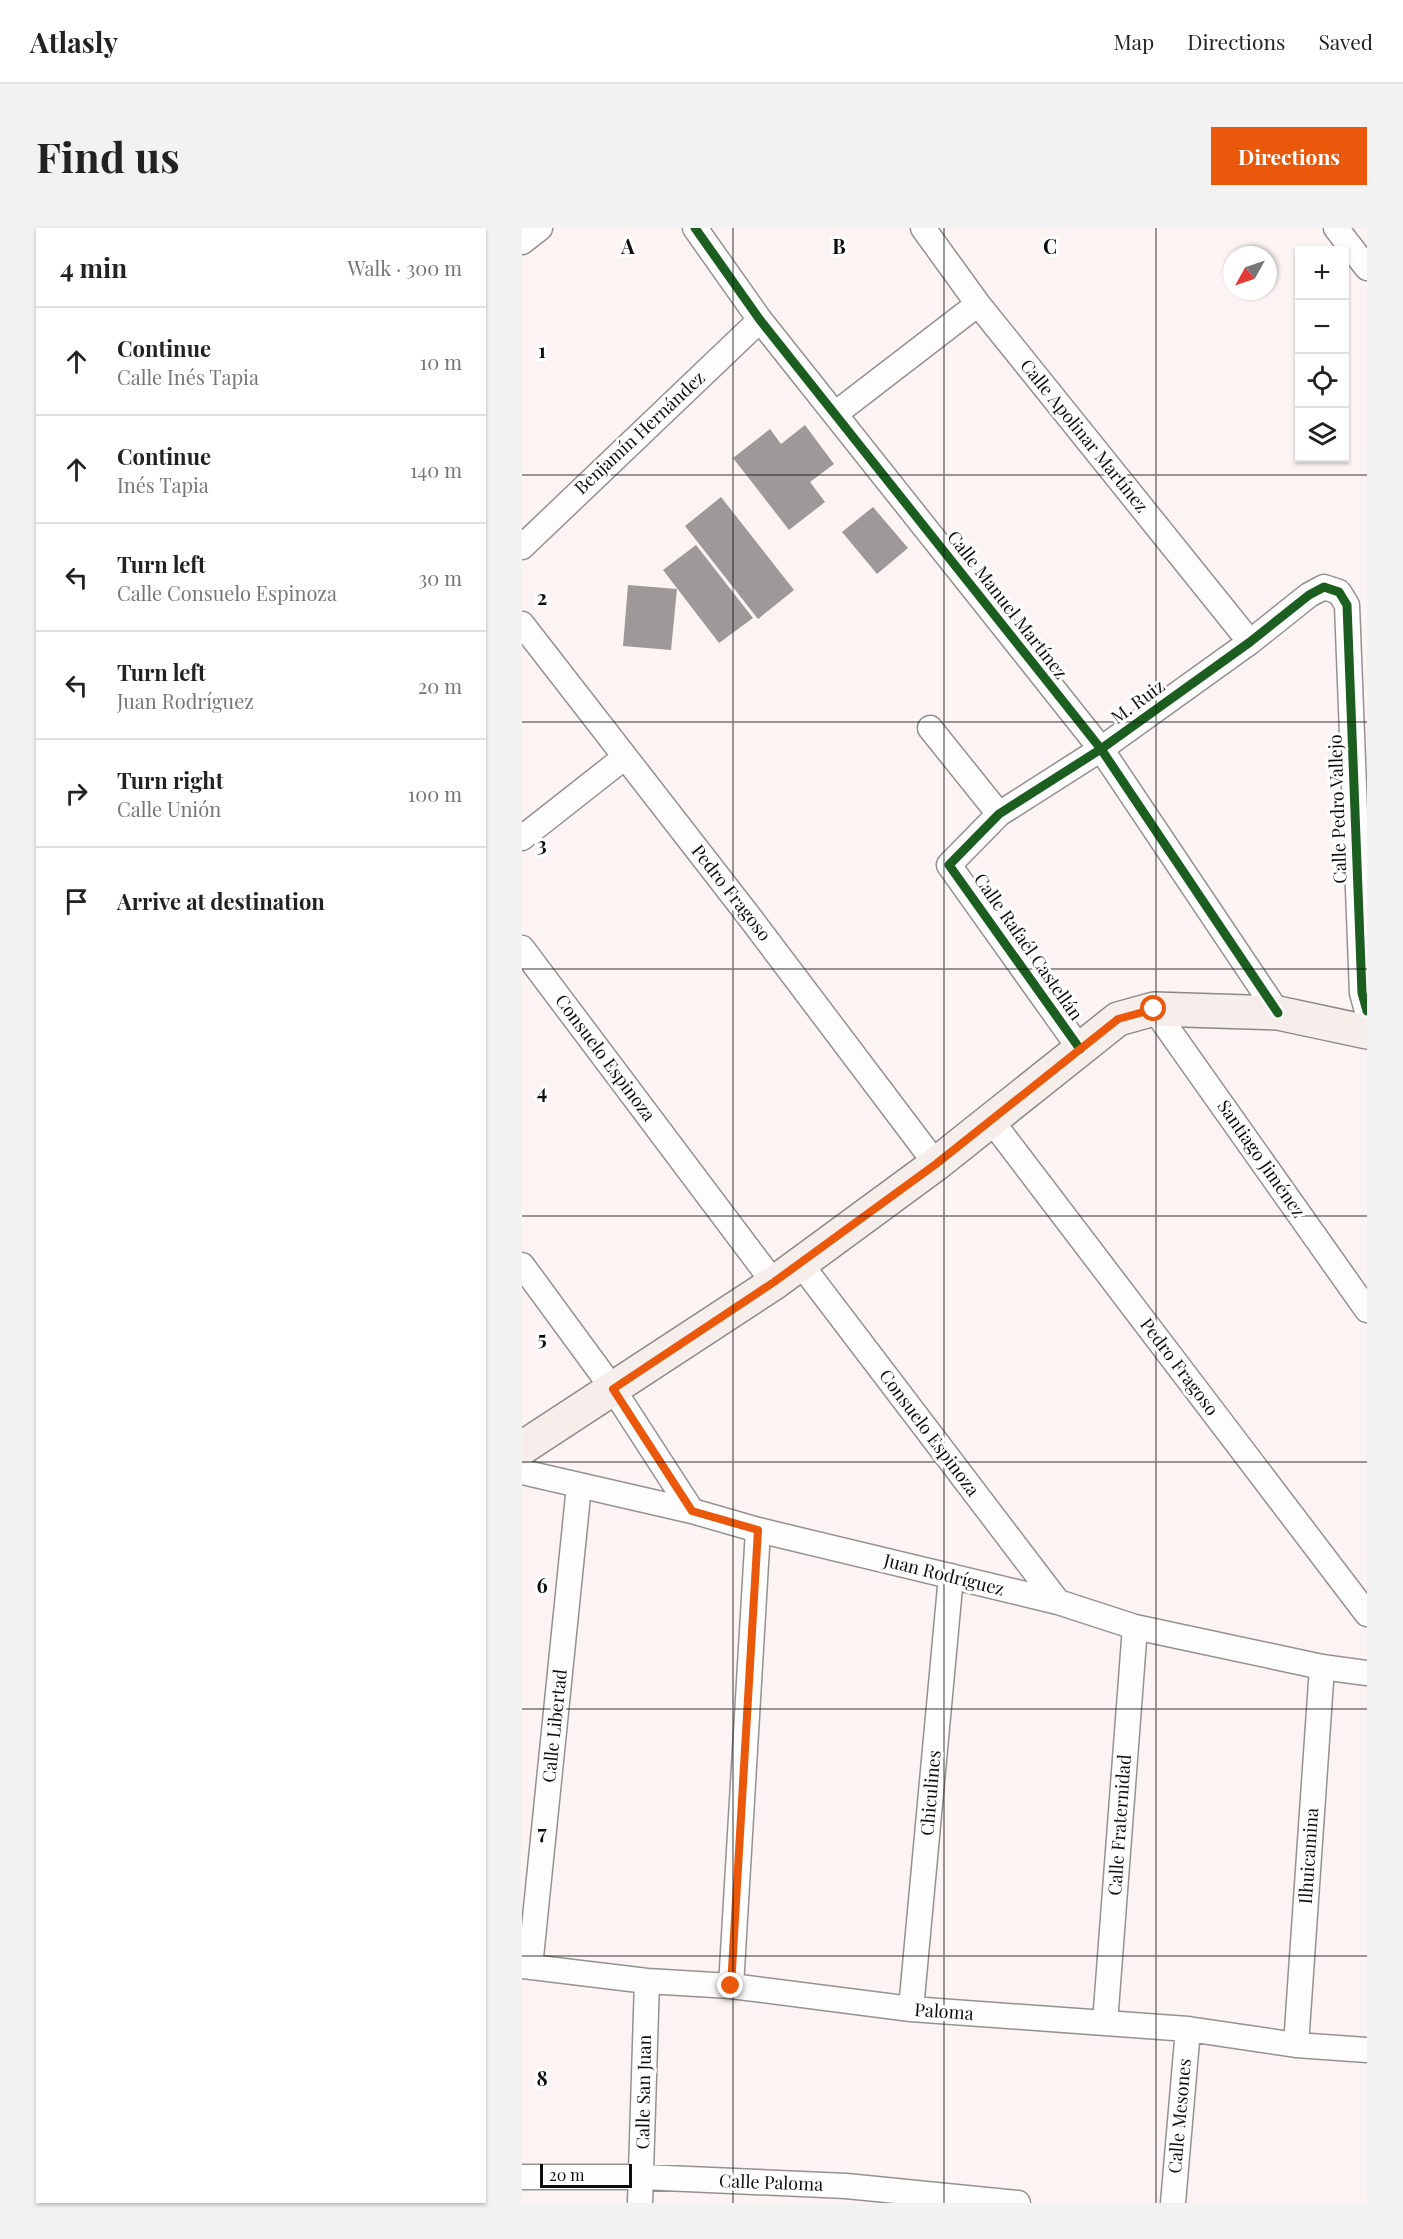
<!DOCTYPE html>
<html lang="en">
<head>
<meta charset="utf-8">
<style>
  body { margin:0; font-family:"Playfair Display",serif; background:#f2f2f2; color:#222 }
  .controls { position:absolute; right:18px; top:18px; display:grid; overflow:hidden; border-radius:0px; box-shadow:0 2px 4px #0004 }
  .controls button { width:54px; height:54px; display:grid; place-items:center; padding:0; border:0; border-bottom:2px solid #e0e0e0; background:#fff; color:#222; font:30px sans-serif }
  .compass { position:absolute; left:701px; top:18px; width:54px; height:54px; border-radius:50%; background:#fff; box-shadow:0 2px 4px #0004; rotate:230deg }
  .scale { position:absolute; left:18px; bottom:15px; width:92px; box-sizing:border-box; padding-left:6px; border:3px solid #0d0d0d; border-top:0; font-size:16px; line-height:21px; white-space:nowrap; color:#0d0d0d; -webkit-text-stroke:4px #fff; paint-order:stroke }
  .stop { position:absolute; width:18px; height:18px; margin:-14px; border:4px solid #ea580c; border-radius:50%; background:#fff }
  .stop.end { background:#ea580c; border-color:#fff; box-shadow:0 2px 6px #0008 }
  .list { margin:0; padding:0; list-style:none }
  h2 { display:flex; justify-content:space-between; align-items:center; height:78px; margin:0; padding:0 24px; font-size:26px }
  h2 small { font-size:20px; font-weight:400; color:#767676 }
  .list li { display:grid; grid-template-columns:39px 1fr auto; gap:18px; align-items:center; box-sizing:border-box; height:108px; padding:0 24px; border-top:2px solid #e0e0e0 }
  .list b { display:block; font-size:22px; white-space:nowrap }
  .list p { margin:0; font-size:20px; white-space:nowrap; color:#767676 }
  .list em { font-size:20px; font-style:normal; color:#767676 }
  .icon { flex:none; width:33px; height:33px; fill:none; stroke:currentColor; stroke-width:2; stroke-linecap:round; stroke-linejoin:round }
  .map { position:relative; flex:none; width:845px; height:1975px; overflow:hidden; border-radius:0px }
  header { display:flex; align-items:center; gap:36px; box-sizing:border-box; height:84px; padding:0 30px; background:#fff; border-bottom:2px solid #e0e0e0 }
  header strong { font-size:28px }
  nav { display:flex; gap:33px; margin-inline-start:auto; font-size:21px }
  .intro { display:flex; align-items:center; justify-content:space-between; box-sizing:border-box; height:144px; padding:0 36px }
  h1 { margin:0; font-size:42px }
  .button { padding:15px 27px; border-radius:0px; background:#ea580c; color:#fff; font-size:21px; font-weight:700 }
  main { display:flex; gap:36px; padding:0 36px }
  aside { flex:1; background:#fff; border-radius:0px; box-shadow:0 2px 4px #0004 }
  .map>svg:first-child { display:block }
  .building { fill:#9e9998 }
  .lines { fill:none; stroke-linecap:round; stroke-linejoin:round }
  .minor-casing { stroke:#949190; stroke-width:27 }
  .secondary-casing { stroke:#8b8887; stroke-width:36 }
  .minor { stroke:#fefdfd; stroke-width:24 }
  .secondary { stroke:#f5eeea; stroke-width:33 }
  .cycleway-casing { stroke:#fff; stroke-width:13 }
  .cycleway { stroke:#1b5e20; stroke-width:9 }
  .route { stroke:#ea580c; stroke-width:8 }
  .grid { fill:none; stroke:#0d0d0d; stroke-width:1.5; stroke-opacity:0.55 }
  .labels { text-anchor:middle; stroke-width:6; stroke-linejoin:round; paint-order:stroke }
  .street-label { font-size:18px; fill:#0d0d0d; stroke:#fff }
  .grid-label { font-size:20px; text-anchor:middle; font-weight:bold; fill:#0d0d0d; stroke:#fff; stroke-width:6; stroke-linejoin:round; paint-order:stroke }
</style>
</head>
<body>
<header>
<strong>Atlasly</strong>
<nav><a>Map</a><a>Directions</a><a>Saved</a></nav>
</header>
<div class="intro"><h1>Find us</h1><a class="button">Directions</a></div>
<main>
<aside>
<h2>4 min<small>Walk · 300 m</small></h2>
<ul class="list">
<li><svg class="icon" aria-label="ahead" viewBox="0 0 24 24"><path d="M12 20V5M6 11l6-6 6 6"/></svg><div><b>Continue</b><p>Calle Inés Tapia</p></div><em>10 m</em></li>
<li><svg class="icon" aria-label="ahead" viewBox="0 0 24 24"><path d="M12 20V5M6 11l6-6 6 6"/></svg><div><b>Continue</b><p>Inés Tapia</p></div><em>140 m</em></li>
<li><svg class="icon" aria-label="left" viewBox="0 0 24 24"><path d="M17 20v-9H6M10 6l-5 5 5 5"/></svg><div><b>Turn left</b><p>Calle Consuelo Espinoza</p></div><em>30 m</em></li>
<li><svg class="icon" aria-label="left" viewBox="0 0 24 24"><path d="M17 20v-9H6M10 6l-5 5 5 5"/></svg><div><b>Turn left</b><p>Juan Rodríguez</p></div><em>20 m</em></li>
<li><svg class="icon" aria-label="right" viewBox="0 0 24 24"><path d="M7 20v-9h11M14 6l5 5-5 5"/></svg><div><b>Turn right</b><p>Calle Unión</p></div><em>100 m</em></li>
<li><svg class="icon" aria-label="arrive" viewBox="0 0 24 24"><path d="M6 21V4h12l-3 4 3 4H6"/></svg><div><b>Arrive at destination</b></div></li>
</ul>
</aside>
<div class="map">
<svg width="845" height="1975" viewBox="0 0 845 1975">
  <rect width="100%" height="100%" fill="#fbf4f2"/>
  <path class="building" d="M283,197L312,236L288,254L303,274L267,302L211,230L248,201L259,216Z
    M199,269L272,362L236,391L163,298Z
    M351,279L386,320L355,346L320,304Z
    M174,317L231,390L197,415L141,342Z
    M106,357L155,361L149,422L101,418Z"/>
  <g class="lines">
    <defs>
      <path id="minor" d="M173,0L238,92L579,521L756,785
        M401,0L456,76L728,414
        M814,0L845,40
        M0,14L18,0
        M313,186L456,76
        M0,319L238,92
        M0,396L226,687L414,936
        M408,500L477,586
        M0,610L103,529
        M0,720L252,1055
        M632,781L845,1082
        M558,821L427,637L477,586L579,521L728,414L787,367L802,359L817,364L825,377L840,765L845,783
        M469,892L845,1386
        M278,1035L536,1374
        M0,1037L91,1161L170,1283
        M0,1244L170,1283L236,1302L536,1374L613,1399L800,1439L845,1445
        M0,1738L125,1753L209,1758L389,1781L666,1801L774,1817L845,1822
        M8,1739L57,1258
        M209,1758L236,1302
        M389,1781L429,1348
        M583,1795L613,1399
        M774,1817L800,1439
        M0,1949H120L324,1958L496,1975
        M118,1975L125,1753
        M651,1975L666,1801"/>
      <path id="secondary" d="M0,1220L252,1055L414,936L596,791L632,781L756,785L845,804"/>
    </defs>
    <use href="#minor" class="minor-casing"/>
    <use href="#secondary" class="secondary-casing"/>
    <use href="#minor" class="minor"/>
    <use href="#secondary" class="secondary"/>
    <defs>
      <path id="cycleway" d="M173,0L238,92L579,521L756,785
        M558,821L427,637L477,586L579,521L728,414L787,367L802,359L817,364L825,377L840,765L845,783"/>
    </defs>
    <use href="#cycleway" class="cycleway-casing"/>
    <use href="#cycleway" class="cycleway"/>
  </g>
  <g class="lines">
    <path class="route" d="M209,1758L236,1302L170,1283L91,1161L252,1054L414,936L596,791L632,781"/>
  </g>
  <path class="grid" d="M211,0V1975M422,0V1975M634,0V1975M0,247H845M0,494H845M0,741H845M0,988H845M0,1234H845M0,1481H845M0,1728H845"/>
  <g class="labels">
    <g class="street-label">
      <text transform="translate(118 205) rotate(-43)" y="6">Benjamín Hernández</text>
      <text transform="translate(562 208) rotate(51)" y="6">Calle Apolinar Martínez</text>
      <text transform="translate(485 377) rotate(52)" y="6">Calle Manuel Martínez</text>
      <text transform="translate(616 474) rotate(-36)" y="6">M. Ruiz</text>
      <text transform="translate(816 581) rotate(-92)" y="6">Calle Pedro Vallejo</text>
      <text transform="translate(209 665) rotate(52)" y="6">Pedro Fragoso</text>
      <text transform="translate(506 719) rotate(55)" y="6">Calle Rafaél Castellán</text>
      <text transform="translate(83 830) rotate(53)" y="6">Consuelo Espinoza</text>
      <text transform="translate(739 931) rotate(55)" y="6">Santiago Jiménez</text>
      <text transform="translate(657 1139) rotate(53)" y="6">Pedro Fragoso</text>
      <text transform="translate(407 1205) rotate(53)" y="6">Consuelo Espinoza</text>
      <text transform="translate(422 1347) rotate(14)" y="6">Juan Rodríguez</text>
      <text transform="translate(33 1498) rotate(-84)" y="6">Calle Libertad</text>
      <text transform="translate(409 1565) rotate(-85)" y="6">Chiculines</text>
      <text transform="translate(598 1597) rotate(-86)" y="6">Calle Fraternidad</text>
      <text transform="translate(787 1628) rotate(-86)" y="6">Ilhuicamina</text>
      <text transform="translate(422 1784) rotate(4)" y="6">Paloma</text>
      <text transform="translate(122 1864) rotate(-89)" y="6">Calle San Juan</text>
      <text transform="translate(658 1888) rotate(-85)" y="6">Calle Mesones</text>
      <text transform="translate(249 1955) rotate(2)" y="6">Calle Paloma</text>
    </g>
  </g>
  <g class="grid-label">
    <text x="106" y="26">A</text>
    <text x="317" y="26">B</text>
    <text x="528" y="26">C</text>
    <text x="20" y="130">1</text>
    <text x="20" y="377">2</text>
    <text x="20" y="624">3</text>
    <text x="20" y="871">4</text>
    <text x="20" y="1118">5</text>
    <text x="20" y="1365">6</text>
    <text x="20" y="1612">7</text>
    <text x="20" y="1858">8</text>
  </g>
</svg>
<div class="controls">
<button>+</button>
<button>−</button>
<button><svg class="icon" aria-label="locate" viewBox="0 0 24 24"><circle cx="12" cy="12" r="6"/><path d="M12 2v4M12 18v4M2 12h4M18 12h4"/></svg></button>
<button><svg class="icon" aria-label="layers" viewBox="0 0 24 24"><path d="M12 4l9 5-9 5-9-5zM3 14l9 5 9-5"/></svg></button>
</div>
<svg class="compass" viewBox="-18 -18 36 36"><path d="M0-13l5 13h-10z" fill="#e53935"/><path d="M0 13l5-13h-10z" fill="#767676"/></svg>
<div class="scale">20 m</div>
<div class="stop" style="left:632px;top:781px"></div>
<div class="stop end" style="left:209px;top:1758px"></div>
</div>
</main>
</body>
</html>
